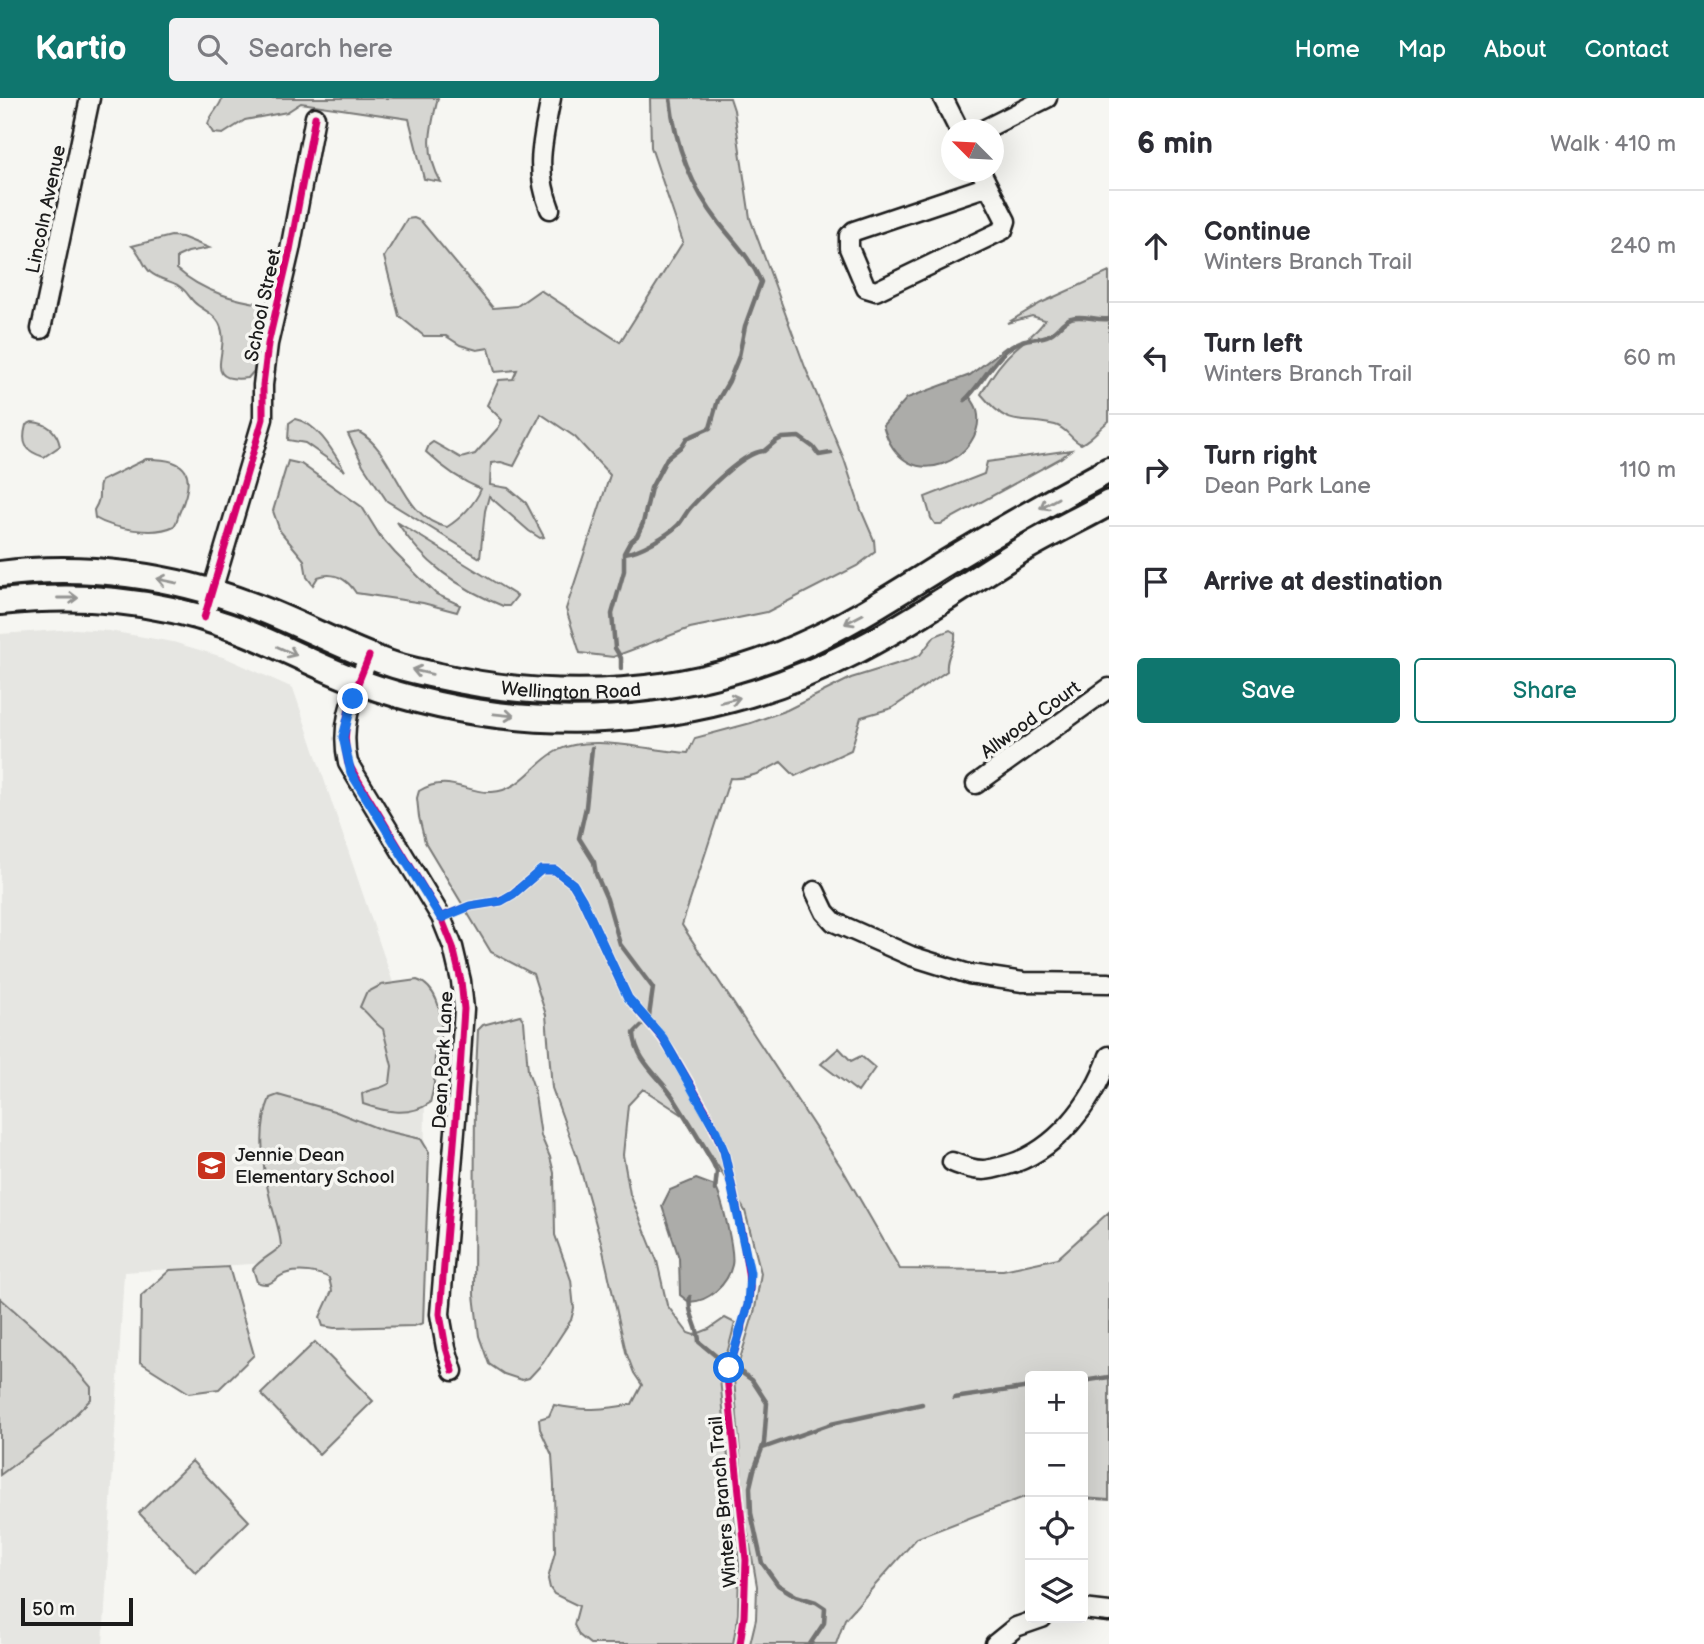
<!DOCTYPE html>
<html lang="en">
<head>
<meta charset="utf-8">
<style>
  body { margin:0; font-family:"Balsamiq Sans",sans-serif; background:#f2f2f3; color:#2b2b33 }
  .controls { position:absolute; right:21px; bottom:21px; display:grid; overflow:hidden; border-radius:7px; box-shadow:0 7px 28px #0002 }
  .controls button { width:63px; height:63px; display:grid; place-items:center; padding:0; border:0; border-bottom:2px solid #e1e1e2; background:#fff; color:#2b2b33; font:35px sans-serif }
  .compass { position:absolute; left:941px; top:21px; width:63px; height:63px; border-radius:50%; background:#fff; box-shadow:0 7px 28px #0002; rotate:294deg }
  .scale { position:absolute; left:21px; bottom:18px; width:112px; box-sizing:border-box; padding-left:7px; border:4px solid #1c1c1c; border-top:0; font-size:19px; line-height:24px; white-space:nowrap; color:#1c1c1c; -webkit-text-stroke:5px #f6f6f2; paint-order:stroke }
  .stop { position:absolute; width:21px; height:21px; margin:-16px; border:5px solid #1a73e8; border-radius:50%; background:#fff }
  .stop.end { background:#1a73e8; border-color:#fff; box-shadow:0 2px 7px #0008 }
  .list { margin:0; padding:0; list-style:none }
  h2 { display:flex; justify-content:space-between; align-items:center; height:91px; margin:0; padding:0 28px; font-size:30px }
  h2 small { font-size:23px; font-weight:400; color:#7c7c81 }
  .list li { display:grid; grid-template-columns:46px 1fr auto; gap:21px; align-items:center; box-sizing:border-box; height:112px; padding:0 28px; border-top:2px solid #e1e1e2 }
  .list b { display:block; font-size:26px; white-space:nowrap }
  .list p { margin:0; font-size:23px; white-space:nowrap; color:#7c7c81 }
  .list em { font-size:23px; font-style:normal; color:#7c7c81 }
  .actions { display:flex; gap:14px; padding:21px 28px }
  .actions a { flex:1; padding:16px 0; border:2px solid #0f766e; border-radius:7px; text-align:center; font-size:24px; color:#0f766e }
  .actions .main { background:#0f766e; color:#fff }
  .icon { flex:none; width:38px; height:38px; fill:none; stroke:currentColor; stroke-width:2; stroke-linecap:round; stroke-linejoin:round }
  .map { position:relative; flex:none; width:1109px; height:1546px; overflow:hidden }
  header { display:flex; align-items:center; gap:42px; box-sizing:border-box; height:98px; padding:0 35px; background:#0f766e; color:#fff }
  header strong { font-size:33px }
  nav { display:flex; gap:38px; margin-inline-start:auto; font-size:24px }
  .search { width:490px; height:63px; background:#f2f2f3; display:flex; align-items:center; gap:18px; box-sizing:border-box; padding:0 24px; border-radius:7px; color:#7c7c81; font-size:26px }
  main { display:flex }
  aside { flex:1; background:#fff }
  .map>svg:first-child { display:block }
  .built { fill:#e6e6e2 }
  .green { fill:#d6d6d2; stroke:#797977; stroke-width:2 }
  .water { fill:#acaca9; stroke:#727271; stroke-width:2 }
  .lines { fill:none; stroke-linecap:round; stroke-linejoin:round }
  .stream { stroke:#727271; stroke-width:4.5 }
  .street-casing { stroke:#1c1c1c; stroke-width:23 }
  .secondary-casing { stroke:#1c1c1c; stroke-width:30 }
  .street { stroke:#f6f6f2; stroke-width:18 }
  .secondary { stroke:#f6f6f2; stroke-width:24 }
  .cycleway-casing { stroke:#f6f6f2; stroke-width:11 }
  .cycleway { stroke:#d6006c; stroke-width:7 }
  .oneway { stroke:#949492 }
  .route { stroke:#1a73e8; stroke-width:9 }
  .labels { text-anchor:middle; stroke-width:7; stroke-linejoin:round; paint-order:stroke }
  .street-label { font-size:19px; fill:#1c1c1c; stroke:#f6f6f2 }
  .poi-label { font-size:19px; fill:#1c1c1c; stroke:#f6f6f2; text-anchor:start }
</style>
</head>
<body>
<header>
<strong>Kartio</strong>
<div class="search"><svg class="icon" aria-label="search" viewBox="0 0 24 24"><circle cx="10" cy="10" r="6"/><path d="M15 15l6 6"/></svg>Search here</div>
<nav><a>Home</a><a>Map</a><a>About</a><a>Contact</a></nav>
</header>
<main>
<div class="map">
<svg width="1109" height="1546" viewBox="0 0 1109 1546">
  <rect width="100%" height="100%" fill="#f6f6f2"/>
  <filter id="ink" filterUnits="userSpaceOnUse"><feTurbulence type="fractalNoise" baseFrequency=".0143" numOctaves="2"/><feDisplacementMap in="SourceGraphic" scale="14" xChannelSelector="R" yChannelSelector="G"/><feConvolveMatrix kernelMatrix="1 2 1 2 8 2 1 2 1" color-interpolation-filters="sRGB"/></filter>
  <g filter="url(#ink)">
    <path class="built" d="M75,531L109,533L173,544L226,560L293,590L425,979L424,1155L124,1174L103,1546H0V536Z"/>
    <path class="green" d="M222,0H438C430,31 424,54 441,84L424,81L409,21L301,5L287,14L245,22L223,36L213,35L208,26C211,15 221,8 222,0Z
      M650,0H730L734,12L750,120L805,269L844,361L861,412L874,442L875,454L857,468L767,514L690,530L613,559L580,555L566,511L610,377L575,339L541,316L514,368L501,364L491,365L490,387L508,390L526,405L544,439L540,440L529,433L489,398L485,413L480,460L387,403L363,367L348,336L359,334C397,355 400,420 447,429C460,421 475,406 481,391C459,382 443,370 426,354L429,347L433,344L461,360L475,356L499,329L502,322L487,307L499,282L513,281L517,272L495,274L489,250L477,252L460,247L446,238H424L399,218L384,159L407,121L414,120L421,123L493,210L517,208L540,192L620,244L683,144L651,49Z
      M171,138L182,139L209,150L188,154L177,159V171C203,194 234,202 268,207L254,273L248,280C198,286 233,252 219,225C213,214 202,212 194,204C189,199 186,192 179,188C170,182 159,182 150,174C142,166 141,155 132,148Z
      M1109,174V323C1099,330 1092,341 1081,346C1070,341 1067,330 1055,327C1016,318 1012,333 981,296C990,280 1001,263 1016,250C1026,241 1038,234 1045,222L1032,218L1007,225L1041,205Z
      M295,321C318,325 334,355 345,373L305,345L288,342L289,325Z
      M32,324C47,325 57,333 60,348L44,359C25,353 21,346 26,327Z
      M1071,352L1061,360L941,426H935L931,420L925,399L984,376L987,364Z
      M146,361C189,360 196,376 180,413C177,419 178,423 174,428C155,438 113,431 95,420L94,412C103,398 96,395 101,383Z
      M288,363L301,366L362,409L380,438L395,455L436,496L460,507L457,514L423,505L356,495C347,481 334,473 318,479L313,487L307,479L304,462L280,433L273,413Z
      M397,424L517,498L509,508H503C458,490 423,465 397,424Z
      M950,532L955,535C957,550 945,556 947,573L892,610L861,619L851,652L795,678L781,664C764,673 749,682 730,680L682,827L843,1072L900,1171L1003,1172L1058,1160L1109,1114V1402L1083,1400V1278H1030V1399H1024L917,1440L845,1521L836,1546H750L756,1521L757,1488L745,1417L734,1281L755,1211L761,1175L745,1113L689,1021L643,991L628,1007L623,1057L630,1096L657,1163L667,1207L688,1235L694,1237L709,1231L725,1220L735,1225L728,1252L719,1271L739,1467L738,1516L733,1546H590L579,1537L574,1527L579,1508L554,1496L550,1490L548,1481L555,1454L554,1387L552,1357L540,1331L539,1321L549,1318L554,1307C582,1313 604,1312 632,1306L642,1287L634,1275L626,1254L601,1144L577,1059L552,990L546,917L533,876L491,854L425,744L419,719L417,700L419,693C448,675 467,696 492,694C521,692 532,667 555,654C587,634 650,653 688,655L695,640L751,625L787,612L851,580L906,563L920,557L935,538Z
      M417,882C436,888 443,915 441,934C440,942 435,948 435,955C434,977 436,983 430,1005C409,1019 386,1014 363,1006L362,996C371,990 380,992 390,985L392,968L383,931C373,924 369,916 360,909L366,895L381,887Z
      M520,917L524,923L528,973L534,990L541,1038L550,1059L554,1075L555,1137L571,1182L574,1211L571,1222L543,1265L529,1280L522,1282L504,1276L489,1266L479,1238L474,1197L475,995L478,932L483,927Z
      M839,950L851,963L861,958L875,970L858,994L821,966Z
      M278,997L334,1013L382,1032L421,1041L429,1054L423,1225L414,1228L334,1230L323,1228L320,1219L332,1193L329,1180C319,1174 300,1172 288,1175C274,1178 273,1191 257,1184L253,1171C261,1161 272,1157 281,1148C280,1132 275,1120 271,1105C263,1073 257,1030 270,1000Z
      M229,1169L254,1257L219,1291L189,1295L140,1264L141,1198L170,1172Z
      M0,1200L61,1254L91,1289V1301L59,1333L0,1377Z
      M315,1244L373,1303L319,1356L261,1296Z
      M192,1363L249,1423L196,1475L139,1415Z"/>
    <path class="water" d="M1006,249L1009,250L969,298C972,302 976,307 977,312C989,358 904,405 883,327L907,300L970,277Z
      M696,1081L715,1088C722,1100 735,1154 732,1167C728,1186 709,1204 689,1204L680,1197L679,1160L662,1108L670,1092Z"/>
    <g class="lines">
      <path class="stream" d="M965,302C984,284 997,252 1022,243C1031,240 1041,241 1049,237C1058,233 1062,223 1071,220C1082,216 1097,223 1109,221
        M625,455C639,454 668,437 678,427C683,422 686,414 691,409C706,393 744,353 764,353L776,343L782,340L799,339L813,349L819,357L831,355
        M621,570V560L615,550L612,516L624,473V455L630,444L637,438L643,425L651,390L667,360L682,348L687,340L710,330L718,302L729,283L739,258L745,228L761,184C751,161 736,146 720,126C691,89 675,47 670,0
        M592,650L586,709L579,740L594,764L596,776L607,801L620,846L653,890L649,918
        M641,928L634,935C635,962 660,979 673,999C687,1021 700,1043 713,1065L717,1074L715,1092
        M690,1199C687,1216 699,1228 699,1244L716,1258L725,1262
        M735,1270L752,1282L767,1305L764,1345L754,1372L750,1389L751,1415L762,1465L778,1487L796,1498L816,1504L825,1510L824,1525L810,1546
        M1083,1283L1109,1279
        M954,1300L1030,1289
        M763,1350L831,1326L922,1306"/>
      <defs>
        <path id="street" d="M943,0L959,32
          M983,32L1047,0
          M981,74L1006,123L1003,132L876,193L866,190L849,150V138L854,133L988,88
          M550,111C534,70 543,42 551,0
          M41,231L90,0
          M204,520L263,321V287L268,246L290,152L315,19
          M369,558C354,596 339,624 348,665L441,819L453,849L461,883L464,911L460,972L440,1216L446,1250L453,1273
          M976,686L1109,590
          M815,793L825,814L834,824L911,858L969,876L1023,884L1109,885
          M952,1064C962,1068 972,1072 983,1072C990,1072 998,1069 1004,1068C1055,1055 1093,1005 1109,958
          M1083,1511L1109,1514
          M995,1546L1016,1529L1042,1520"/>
        <g id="secondary">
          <path id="s1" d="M0,476C84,465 172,477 251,507C298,524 341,549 388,565C404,571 422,574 439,578C559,605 687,599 800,548C852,525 900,493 949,463C1002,431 1055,401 1109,372"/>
          <path d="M0,504C80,496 151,501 228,528C273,543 314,568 359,584C524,643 702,633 858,552C914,523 967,486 1020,453C1049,436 1080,421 1109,405"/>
        </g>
      </defs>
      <use href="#street" class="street-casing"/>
      <use href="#secondary" class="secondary-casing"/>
      <use href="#street" class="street"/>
      <use href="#secondary" class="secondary"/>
      <defs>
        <path id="cycleway" d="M204,520L263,321V287L268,246L290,152L315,19
          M369,558C354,596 339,624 348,665L441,819L453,849L461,883L464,911L460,972L440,1216L446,1250L453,1273
          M441,819L470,808L501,803L513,796L541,772H555L573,786L582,801L628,900L662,940L672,955L706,1013L724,1053L743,1139L750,1189L748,1207L727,1279L746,1462L744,1519L740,1546"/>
      </defs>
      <use href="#cycleway" class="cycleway-casing"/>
      <use href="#cycleway" class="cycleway"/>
    </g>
    <defs><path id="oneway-shaft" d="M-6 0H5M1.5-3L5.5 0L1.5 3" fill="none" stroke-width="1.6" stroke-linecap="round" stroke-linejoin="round" transform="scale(1.75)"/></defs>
    <g class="oneway">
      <use href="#oneway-shaft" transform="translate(1049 405) rotate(151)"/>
      <use href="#oneway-shaft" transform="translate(167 483) rotate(-168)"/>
      <use href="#oneway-shaft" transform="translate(68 500)"/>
      <use href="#oneway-shaft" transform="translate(854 521) rotate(152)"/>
      <use href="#oneway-shaft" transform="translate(287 553) rotate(24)"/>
      <use href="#oneway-shaft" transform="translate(422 574) rotate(-167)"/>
      <use href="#oneway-shaft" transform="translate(730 602) rotate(-14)"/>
      <use href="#oneway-shaft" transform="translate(504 617) rotate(6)"/>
    </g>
  </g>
  <g class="lines" filter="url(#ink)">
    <path class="route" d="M353,601L343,639L351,675L441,820L470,808L501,803L513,796L541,772H555L573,786L582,801L628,900L663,940L716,1033L724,1053L750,1175L748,1207L729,1270"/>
  </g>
  <defs>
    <symbol id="school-square" viewBox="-11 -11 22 22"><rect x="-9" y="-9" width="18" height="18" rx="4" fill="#c8321e" stroke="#f6f6f2"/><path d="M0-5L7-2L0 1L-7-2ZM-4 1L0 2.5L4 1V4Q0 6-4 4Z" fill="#fff"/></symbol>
  </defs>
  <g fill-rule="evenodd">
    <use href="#school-square" x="194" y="1050" width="35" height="35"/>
  </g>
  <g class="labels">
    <g class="street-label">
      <text transform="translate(45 111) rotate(-78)" y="7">Lincoln Avenue</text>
      <text transform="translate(262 207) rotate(-78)" y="7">School Street</text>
      <text dy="7" stroke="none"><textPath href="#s1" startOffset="590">Wellington Road</textPath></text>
      <text transform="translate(1030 621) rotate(-36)" y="7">Allwood Court</text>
      <text transform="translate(442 962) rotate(-87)" y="7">Dean Park Lane</text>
      <text transform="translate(722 1404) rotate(-95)" y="7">Winters Branch Trail</text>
    </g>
    <g class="poi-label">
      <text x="235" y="1063">Jennie Dean<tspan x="235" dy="22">Elementary School</tspan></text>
    </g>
  </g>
</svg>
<div class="controls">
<button>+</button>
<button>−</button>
<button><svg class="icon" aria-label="locate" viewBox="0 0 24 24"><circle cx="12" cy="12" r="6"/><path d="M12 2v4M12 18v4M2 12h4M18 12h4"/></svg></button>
<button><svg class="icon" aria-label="layers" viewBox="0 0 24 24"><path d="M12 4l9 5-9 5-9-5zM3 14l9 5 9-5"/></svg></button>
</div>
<svg class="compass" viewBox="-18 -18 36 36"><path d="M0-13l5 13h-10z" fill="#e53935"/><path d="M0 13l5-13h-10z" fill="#7c7c81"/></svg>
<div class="scale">50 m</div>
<div class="stop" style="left:729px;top:1270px"></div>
<div class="stop end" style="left:353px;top:601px"></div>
</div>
<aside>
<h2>6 min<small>Walk · 410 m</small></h2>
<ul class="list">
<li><svg class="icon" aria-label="ahead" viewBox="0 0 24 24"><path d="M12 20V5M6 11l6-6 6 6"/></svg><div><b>Continue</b><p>Winters Branch Trail</p></div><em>240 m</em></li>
<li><svg class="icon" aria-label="left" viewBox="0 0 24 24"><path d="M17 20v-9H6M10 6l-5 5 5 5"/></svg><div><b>Turn left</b><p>Winters Branch Trail</p></div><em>60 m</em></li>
<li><svg class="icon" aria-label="right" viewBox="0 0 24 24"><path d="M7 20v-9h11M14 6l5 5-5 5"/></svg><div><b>Turn right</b><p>Dean Park Lane</p></div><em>110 m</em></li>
<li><svg class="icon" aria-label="arrive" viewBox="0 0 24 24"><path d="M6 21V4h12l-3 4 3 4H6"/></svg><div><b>Arrive at destination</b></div></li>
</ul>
<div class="actions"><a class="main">Save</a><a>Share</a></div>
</aside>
</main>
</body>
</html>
